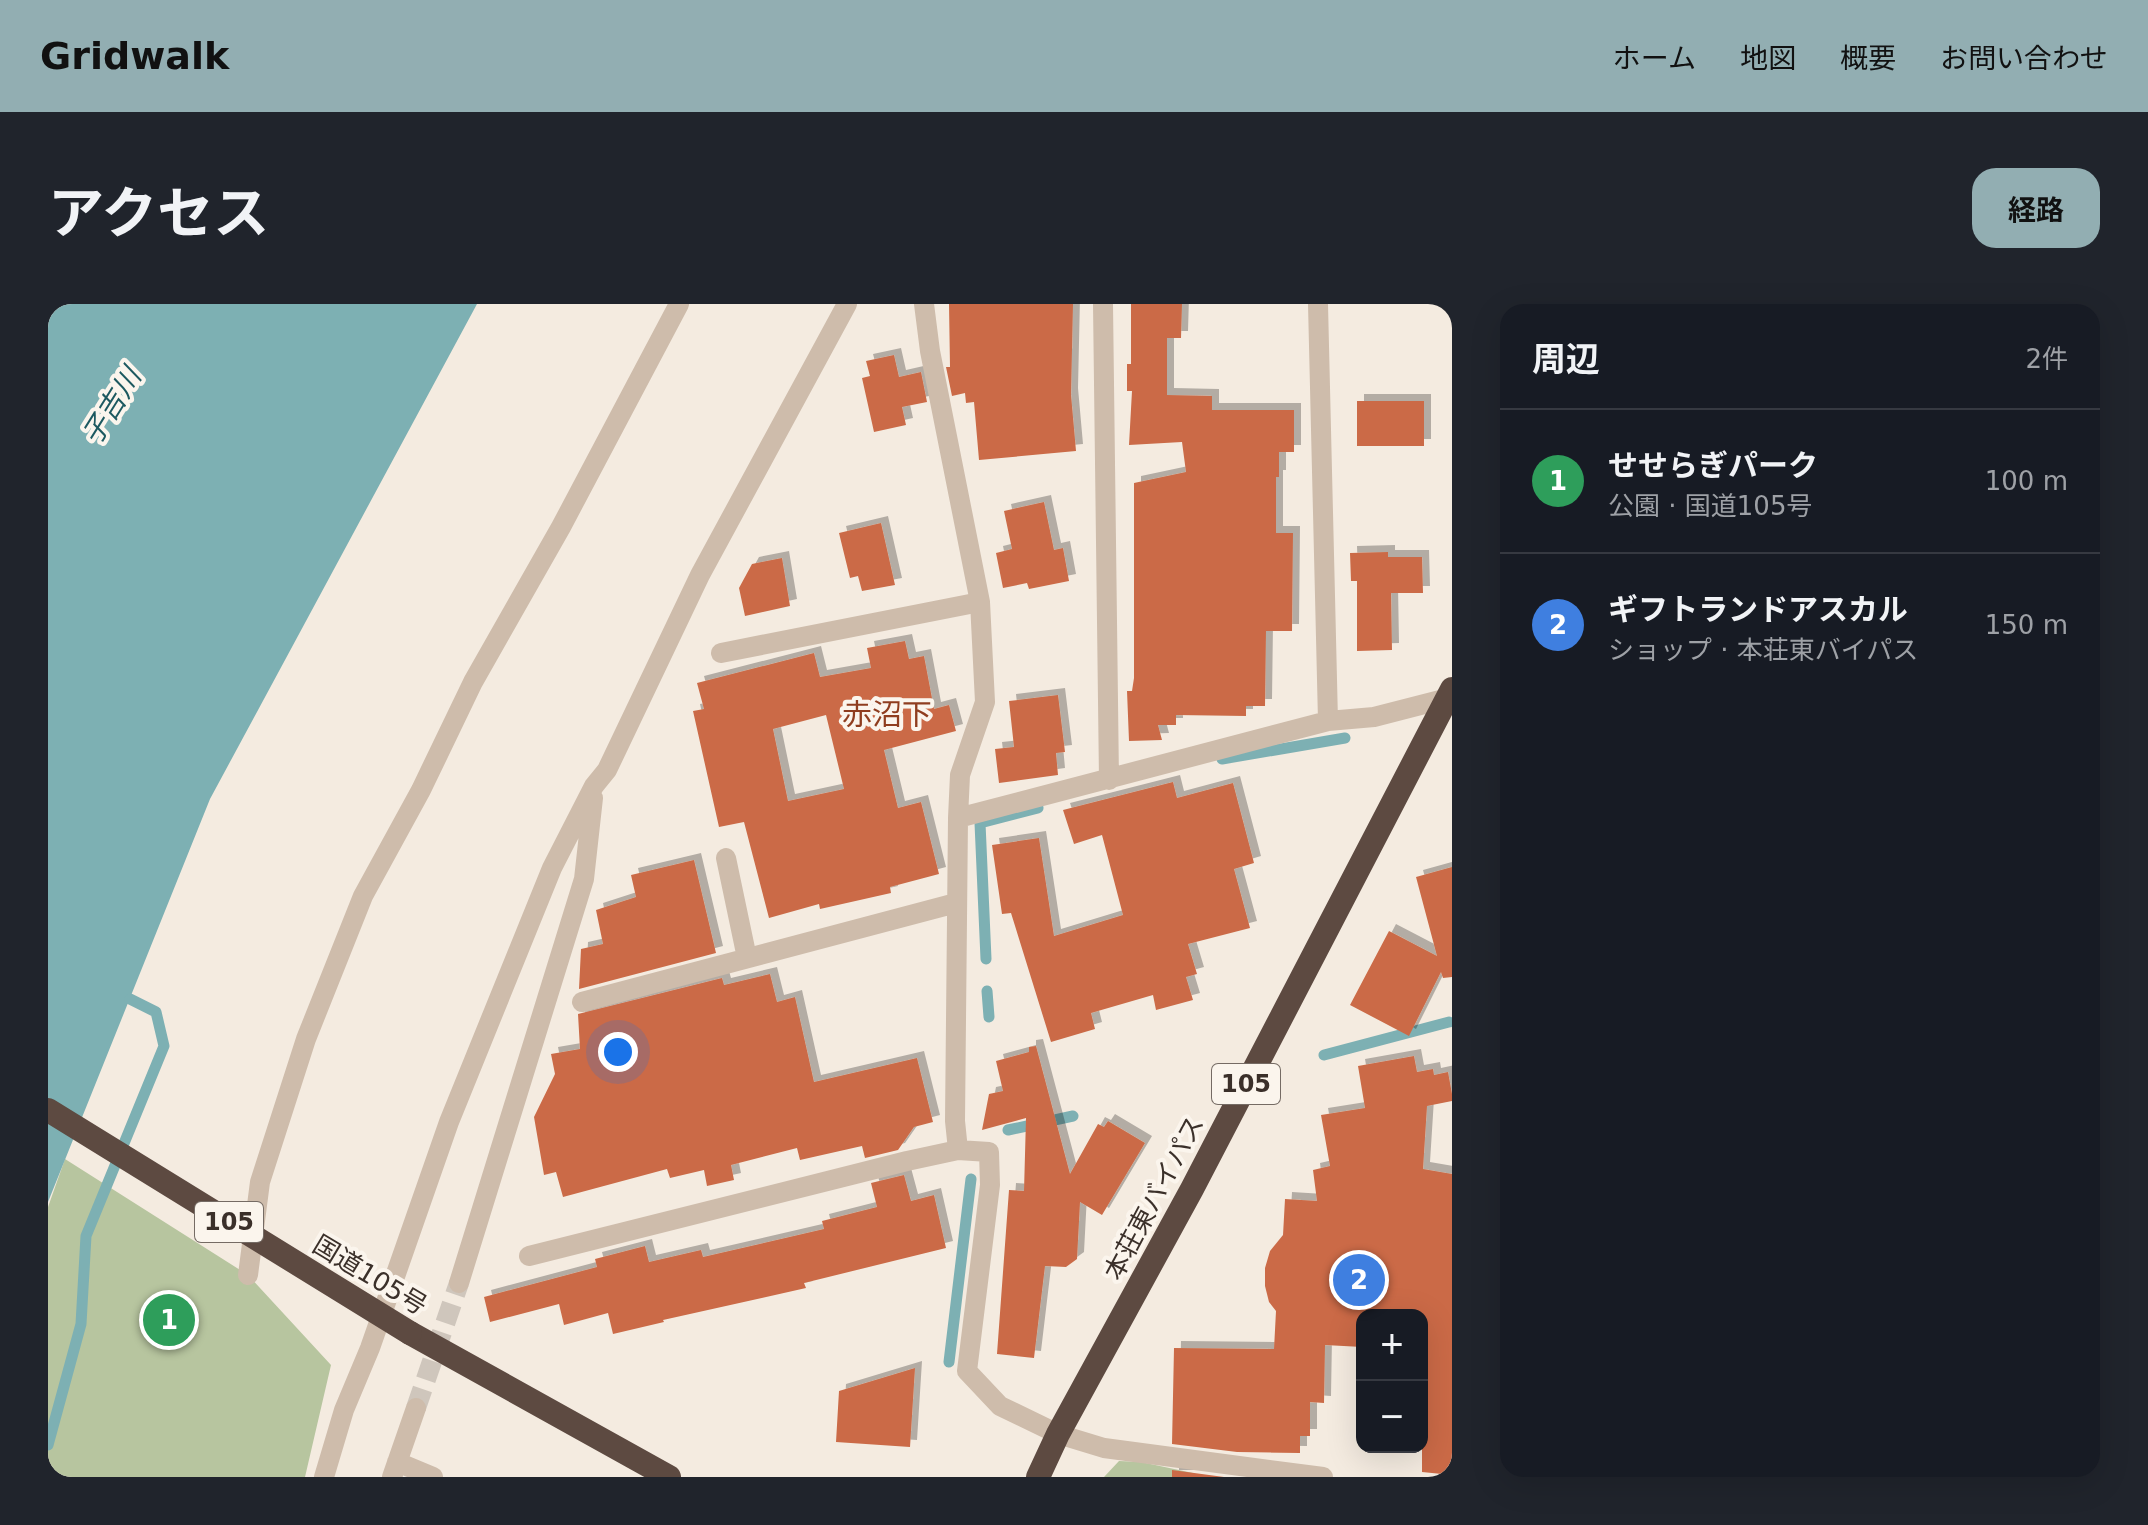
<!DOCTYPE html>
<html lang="ja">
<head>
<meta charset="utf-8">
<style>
  body { margin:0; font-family:"DejaVu Sans","Noto Sans JP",sans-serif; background:#20242c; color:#f1f3f6 }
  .controls { position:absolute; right:24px; bottom:24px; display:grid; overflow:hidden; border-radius:16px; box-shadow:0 8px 32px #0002 }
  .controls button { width:72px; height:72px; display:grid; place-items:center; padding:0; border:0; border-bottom:2px solid #363941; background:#171b24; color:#f1f3f6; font:40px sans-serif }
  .you { position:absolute; left:570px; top:748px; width:28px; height:28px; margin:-20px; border:6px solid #fff; border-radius:50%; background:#1a73e8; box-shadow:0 0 0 12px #1a73e833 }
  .badge { display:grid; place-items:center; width:52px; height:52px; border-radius:50%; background:#92aeb2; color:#fff; font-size:26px; font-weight:700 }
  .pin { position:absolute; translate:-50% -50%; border:4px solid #fff; box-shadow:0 2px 8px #0006 }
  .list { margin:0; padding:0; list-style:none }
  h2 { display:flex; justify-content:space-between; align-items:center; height:104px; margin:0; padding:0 32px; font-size:34px }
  h2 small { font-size:26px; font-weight:400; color:#9ea1a6 }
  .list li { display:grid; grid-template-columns:52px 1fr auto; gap:24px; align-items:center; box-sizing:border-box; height:144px; padding:0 32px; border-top:2px solid #363941 }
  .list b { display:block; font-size:30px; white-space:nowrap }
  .list p { margin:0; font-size:26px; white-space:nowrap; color:#9ea1a6 }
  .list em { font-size:26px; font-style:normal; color:#9ea1a6 }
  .map { position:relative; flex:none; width:1404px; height:1173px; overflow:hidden; border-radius:24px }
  header { display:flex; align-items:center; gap:48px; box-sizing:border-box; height:112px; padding:0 40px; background:#92aeb2; color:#111 }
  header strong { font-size:38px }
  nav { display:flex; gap:44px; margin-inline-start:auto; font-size:28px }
  .intro { display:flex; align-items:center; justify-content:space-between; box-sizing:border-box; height:192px; padding:0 48px }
  h1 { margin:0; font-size:56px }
  .button { padding:20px 36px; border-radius:24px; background:#92aeb2; color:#111; font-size:28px; font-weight:700 }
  main { display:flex; gap:48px; padding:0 48px }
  aside { flex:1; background:#171b24; border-radius:24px; box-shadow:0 8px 32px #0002 }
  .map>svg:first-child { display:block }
  .green { fill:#b7c59f }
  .water { fill:#7db0b3 }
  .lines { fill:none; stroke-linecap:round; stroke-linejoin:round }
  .stream { stroke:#7db0b3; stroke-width:11 }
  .building { fill:#cb6b47; fill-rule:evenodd; filter:url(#shadow) }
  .minor-tunnel { stroke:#cfc6bc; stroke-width:20; stroke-dasharray:20 10; stroke-linecap:butt }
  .minor { stroke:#cebcab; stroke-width:20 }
  .highway { stroke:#5d4a41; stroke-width:24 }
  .highway-bridge { stroke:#5d4a41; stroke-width:24 }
  .labels { text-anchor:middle; stroke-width:8; stroke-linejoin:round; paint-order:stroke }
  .shield { fill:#fbf5ed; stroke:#756b64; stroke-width:2 }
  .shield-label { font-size:24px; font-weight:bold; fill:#3b302a }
  .street-label { font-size:26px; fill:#3b302a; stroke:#fbf5ed }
  .water-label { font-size:28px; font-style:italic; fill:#1d5960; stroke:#fbf5ed }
  .quarter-label { font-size:30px; fill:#8f3d1f; stroke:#fbf5ed }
</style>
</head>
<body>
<header>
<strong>Gridwalk</strong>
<nav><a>ホーム</a><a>地図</a><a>概要</a><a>お問い合わせ</a></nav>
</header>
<div class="intro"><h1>アクセス</h1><a class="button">経路</a></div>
<main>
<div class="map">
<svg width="1404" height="1173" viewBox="0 0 1404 1173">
  <defs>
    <filter id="shadow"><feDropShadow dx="7" dy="-7" stdDeviation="0" flood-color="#0004"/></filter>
  </defs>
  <rect width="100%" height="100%" fill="#f4ebe0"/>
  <path class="green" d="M17,855L200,971L283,1061L257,1173H0V903Z
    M1071,1157L1093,1158L1145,1169V1173H1056Z"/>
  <path class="water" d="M0,0H429L162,495L0,898Z"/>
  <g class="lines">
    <path class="stream" d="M1174,455L1297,434
      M938,655L932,519L990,504
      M939,687L941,713
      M1276,751L1401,718
      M960,826L1025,812
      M901,1058L923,875
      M0,1141L33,1020L38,932L116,742L108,708L82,695"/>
  </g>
  <path class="building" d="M901,0H1025L1023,91L1028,147L931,156L926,98L918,99L917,89L904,92L898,63H902Z
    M1083,0H1134L1133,34H1119V91L1164,92V106H1246V148H1231V173H1228V229H1245L1244,327H1218L1217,402H1198V412L1128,411V421H1110L1114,436L1081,437L1079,387H1084L1086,374V179L1138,168L1134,138L1081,141L1084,87H1079V60H1083Z
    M846,51L851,73L873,68L879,98L854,103L858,121L826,128L814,74L822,72L818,57Z
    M1309,97H1376V142H1309Z
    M996,198L1006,246L1015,244L1021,277L981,285L979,279L955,284L948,249L964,245L956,207Z
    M833,219L847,281L814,287L810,272L802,274L791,229Z
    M1340,248V253H1374L1375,289H1343L1344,346L1309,347V277H1303L1302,249Z
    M734,254L742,302L697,312L691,284L704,260Z
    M857,337L861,355L876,352L886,405L901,401L908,427L836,446L850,504L873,498L891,570L842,583L843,589L772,605L771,600L721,614L696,518L671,523L645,407L656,405L649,379L766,349L772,373L823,364L819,344ZM778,411L796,485L740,497L725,425Z
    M1010,391L1017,448L1008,449L1010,471L951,479L947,445L966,443L961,397Z
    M1125,478L1129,494L1185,479L1206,559L1186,565L1202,624L1140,640L1149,670L1138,673L1145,696L1108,706L1105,691L1043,709L1047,725L1003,738L963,609L954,610L944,541L991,534L1006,632L1075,611L1054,531L1026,540L1015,506Z
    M646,556L668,649L531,685L533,645L555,640L548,606L588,593L583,571Z
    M1404,563V673L1395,674L1393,668L1361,732L1302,701L1341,627L1389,652L1368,573Z
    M722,670L729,698L747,693L766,778L869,754L885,818L866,823L850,846L817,854L814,842L752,856L749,844L683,861L686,876L659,882L656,866L622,874L619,865L515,893L508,868L496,871L486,813L507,770L503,750L532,745L530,710L674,674L676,681Z
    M988,742L1022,870L1050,820L1056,823L1060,817L1097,839L1054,911L1032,898L1029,955L1018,963L997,962L986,1054L949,1050L961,886L976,887L978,814L934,826L941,790L955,787L948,757L981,748V743Z
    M1366,752L1369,768L1385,765L1386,771L1400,768L1404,790V797L1379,802L1375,865L1404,870V1171L1374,1168V1011H1314V1043L1277,1041L1276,1099L1262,1098V1132H1252V1149L1189,1148L1124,1140L1126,1044L1226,1045L1228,1007L1221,998L1217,982V964L1222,947L1235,931L1237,895L1269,897L1265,866L1282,862L1273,811L1317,804L1310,762Z
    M856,871L863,897L886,891L898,944L756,979L758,984L615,1016L616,1018L565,1030L560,1009L516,1021L511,1000L442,1018L436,993L549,963L547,955L597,942L601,958L653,946L655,953L776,925L774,917L829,903L823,879Z
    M867,1064L862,1143L788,1138L791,1087Z
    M1124,1166L1176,1173H1124Z"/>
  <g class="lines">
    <path class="minor-tunnel" d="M368,1104L411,979"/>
    <path class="minor" d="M876,0L882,47L932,298L937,398L912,471L910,514L907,817L910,846
      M1055,0L1061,476
      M1270,0L1280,417
      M673,349L932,298
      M910,514L1280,417L1326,413L1404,393
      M678,554L699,654
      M534,698L908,599
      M481,952L859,857L910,846L941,848L942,881L919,1067L952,1102L1010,1130L1056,1144L1275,1173
      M200,971L212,878L258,735L315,592L373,486L425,378L513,223L631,0
      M411,979L536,575L545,494
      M349,1158L385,1173
      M276,1173L296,1106L322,1044L401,818L504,564L546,482L559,466L652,271L799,0
      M344,1173L368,1104"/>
    <path class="highway" d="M362,1029L621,1173
      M990,1173L1010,1130L1144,885L1404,385"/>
    <path class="highway-bridge" d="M0,806L362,1029"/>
  </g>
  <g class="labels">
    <g class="shield">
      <rect x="1164" y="760" width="68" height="40" rx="6"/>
      <rect x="147" y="898" width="68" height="40" rx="6"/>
    </g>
    <g class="shield-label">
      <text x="1198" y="788">105</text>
      <text x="181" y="926">105</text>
    </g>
    <g class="street-label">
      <text transform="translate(1106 894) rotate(-62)" y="9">本荘東バイパス</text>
      <text transform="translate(322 971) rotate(31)" y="9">国道105号</text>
    </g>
    <g class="water-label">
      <text transform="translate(63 102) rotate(-58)" y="10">子吉川</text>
    </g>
    <g class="quarter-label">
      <text x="839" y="421">赤沼下</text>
    </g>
  </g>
</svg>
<div class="controls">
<button>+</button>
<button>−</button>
</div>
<div class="you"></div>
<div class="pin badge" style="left:121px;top:1016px;background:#2e9e5b">1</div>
<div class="pin badge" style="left:1311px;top:976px;background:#3f7fe0">2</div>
</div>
<aside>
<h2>周辺<small>2件</small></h2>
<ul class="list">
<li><span class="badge" style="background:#2e9e5b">1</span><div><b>せせらぎパーク</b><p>公園 · 国道105号</p></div><em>100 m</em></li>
<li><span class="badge" style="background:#3f7fe0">2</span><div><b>ギフトランドアスカル</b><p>ショップ · 本荘東バイパス</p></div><em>150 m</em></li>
</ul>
</aside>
</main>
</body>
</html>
